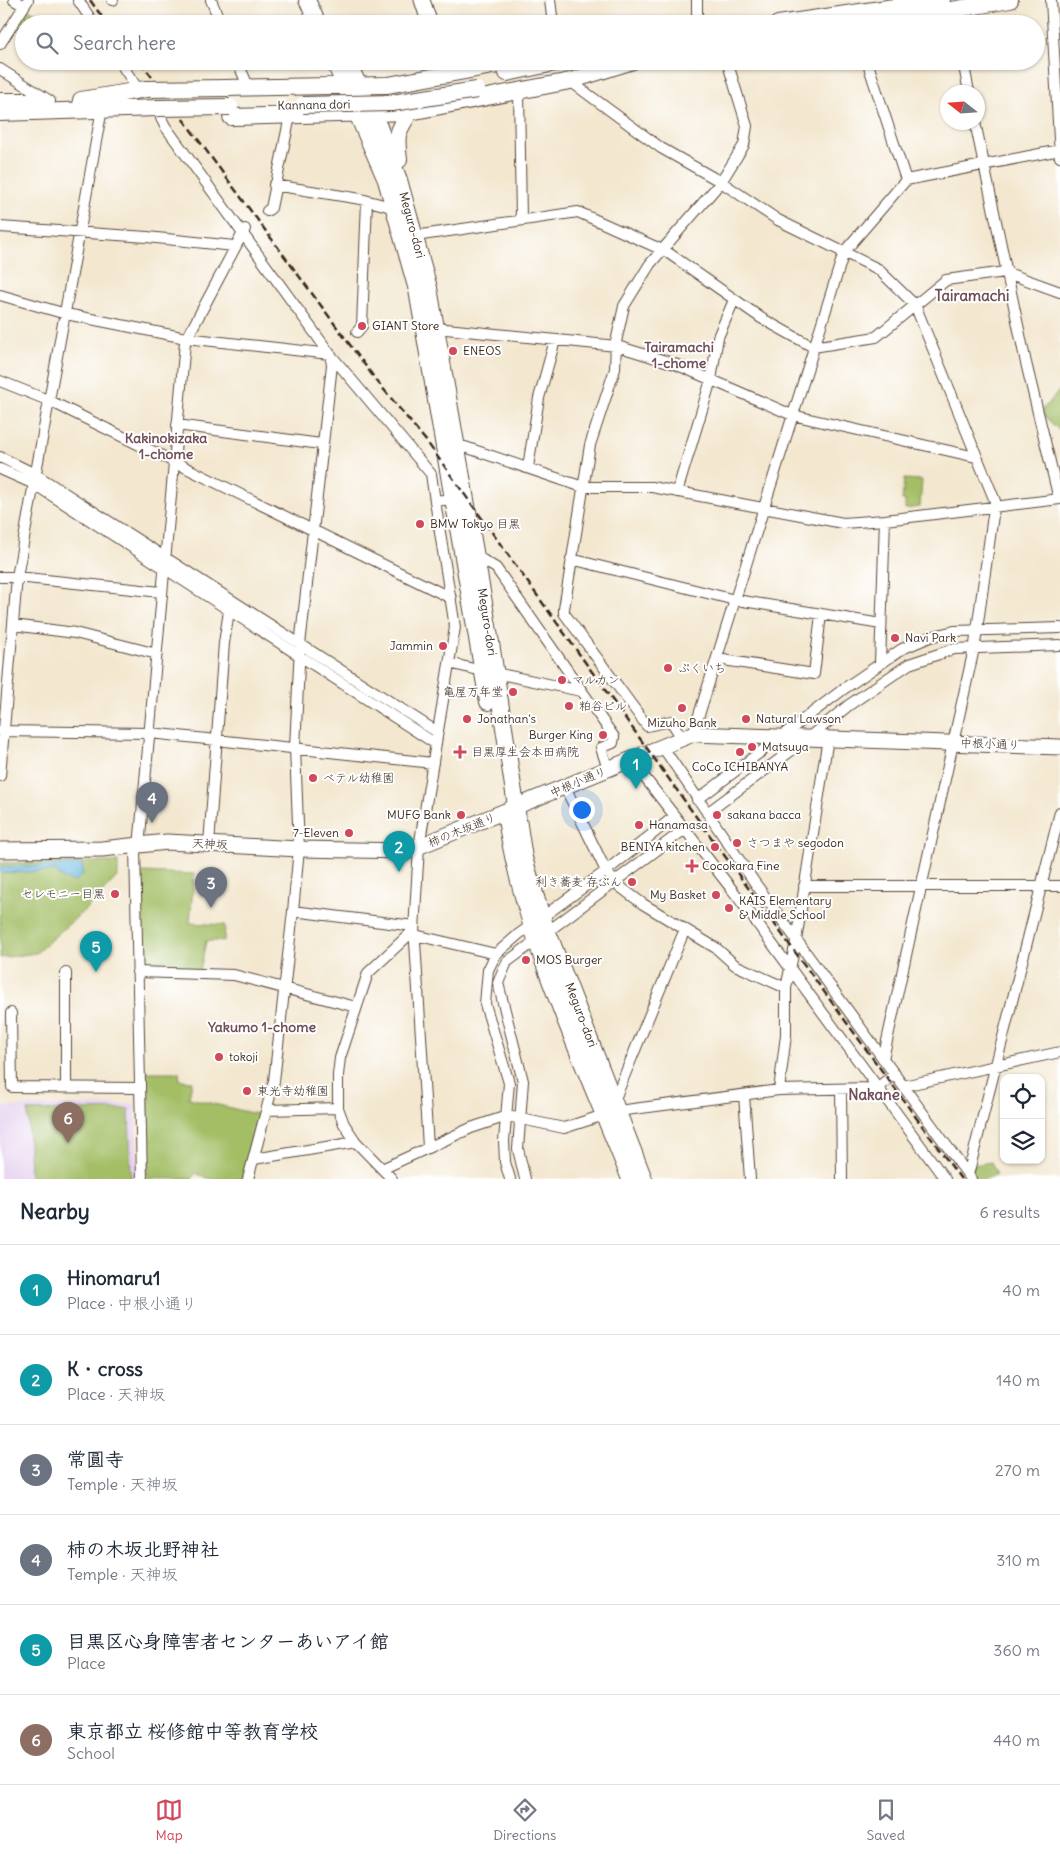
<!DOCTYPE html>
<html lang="en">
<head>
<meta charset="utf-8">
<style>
  body { margin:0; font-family:Delius,"Klee One",sans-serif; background:#f2f2f3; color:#1f2937 }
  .controls { position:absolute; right:15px; bottom:15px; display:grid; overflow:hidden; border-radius:10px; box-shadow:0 1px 4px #0004 }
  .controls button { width:45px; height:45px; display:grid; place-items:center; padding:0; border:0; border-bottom:1px solid #e0e1e3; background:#fff; color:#1f2937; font:25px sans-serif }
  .compass { position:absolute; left:940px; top:85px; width:45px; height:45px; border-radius:50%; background:#fff; box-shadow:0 1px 4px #0004; rotate:287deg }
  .you { position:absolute; left:581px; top:809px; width:18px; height:18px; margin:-12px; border:4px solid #fff; border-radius:50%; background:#1a73e8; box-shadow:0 0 0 8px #1a73e833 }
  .badge { display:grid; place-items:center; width:32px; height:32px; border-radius:50%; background:#d1495b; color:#fff; font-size:16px; font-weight:700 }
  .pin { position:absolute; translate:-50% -41px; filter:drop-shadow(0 1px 2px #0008) }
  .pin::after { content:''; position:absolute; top:26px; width:18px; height:15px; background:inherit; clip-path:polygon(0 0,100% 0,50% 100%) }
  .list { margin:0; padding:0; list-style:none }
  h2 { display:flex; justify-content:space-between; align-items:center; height:65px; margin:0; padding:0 20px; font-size:21px }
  h2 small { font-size:16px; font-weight:400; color:#747a83 }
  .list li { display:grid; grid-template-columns:32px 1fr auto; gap:15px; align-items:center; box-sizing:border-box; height:90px; padding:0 20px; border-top:1px solid #e0e1e3 }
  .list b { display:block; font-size:19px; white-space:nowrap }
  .list p { margin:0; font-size:16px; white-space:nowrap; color:#747a83 }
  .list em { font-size:16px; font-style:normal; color:#747a83 }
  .icon { flex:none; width:28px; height:28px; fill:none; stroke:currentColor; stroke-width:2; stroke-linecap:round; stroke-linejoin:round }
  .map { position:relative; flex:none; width:1060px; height:1179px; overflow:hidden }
  .search { position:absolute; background:#fff; box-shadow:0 1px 4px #0004; left:15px; right:15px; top:15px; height:55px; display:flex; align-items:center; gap:12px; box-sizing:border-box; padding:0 18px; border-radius:28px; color:#747a83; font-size:19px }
  .sheet { height:605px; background:#fff }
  nav { display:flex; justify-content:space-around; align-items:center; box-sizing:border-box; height:70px; border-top:1px solid #e0e1e3; background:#fff; font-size:14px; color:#747a83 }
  nav a { display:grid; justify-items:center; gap:2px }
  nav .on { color:#d1495b }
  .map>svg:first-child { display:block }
  .built { fill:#e6d2f0 }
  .green { fill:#a3be65; stroke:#6f7442 }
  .water { fill:#63b6df; stroke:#4f707e }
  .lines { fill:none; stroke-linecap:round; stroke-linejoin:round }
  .street-casing { stroke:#574639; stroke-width:12 }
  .secondary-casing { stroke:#574639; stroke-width:17 }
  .primary-casing { stroke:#574639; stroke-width:18 }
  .street { stroke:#fff; stroke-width:10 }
  .secondary { stroke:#fff; stroke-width:15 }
  .primary { stroke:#fff; stroke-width:16 }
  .rail { stroke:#3b2a1e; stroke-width:2.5; stroke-dasharray:8 4; stroke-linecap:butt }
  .primary-bridge-casing { stroke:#574639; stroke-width:18; stroke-linecap:butt }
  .primary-bridge { stroke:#fff; stroke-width:16 }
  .poi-dot { fill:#d1495b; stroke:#fff; stroke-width:2 }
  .labels { text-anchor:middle; stroke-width:4; stroke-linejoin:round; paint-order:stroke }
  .street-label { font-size:12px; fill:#3b2a1e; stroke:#fff }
  .poi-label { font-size:12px; fill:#3b2a1e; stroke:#fff; text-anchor:start }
  .neighbourhood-label { font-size:14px; font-weight:bold; fill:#714f57; stroke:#fff }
  .quarter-label { font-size:15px; font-weight:bold; fill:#714f57; stroke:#fff }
</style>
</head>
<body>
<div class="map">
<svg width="1060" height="1179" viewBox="0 0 1060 1179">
  <rect width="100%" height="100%" fill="#fff"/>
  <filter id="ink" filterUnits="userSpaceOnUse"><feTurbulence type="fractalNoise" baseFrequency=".02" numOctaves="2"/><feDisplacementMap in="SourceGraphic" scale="10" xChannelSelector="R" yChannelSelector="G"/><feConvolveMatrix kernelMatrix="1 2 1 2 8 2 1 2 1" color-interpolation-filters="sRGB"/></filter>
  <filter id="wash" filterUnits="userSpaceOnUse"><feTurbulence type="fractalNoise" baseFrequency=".0096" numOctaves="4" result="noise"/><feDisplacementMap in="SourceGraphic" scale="20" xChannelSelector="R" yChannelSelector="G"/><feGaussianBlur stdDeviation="1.12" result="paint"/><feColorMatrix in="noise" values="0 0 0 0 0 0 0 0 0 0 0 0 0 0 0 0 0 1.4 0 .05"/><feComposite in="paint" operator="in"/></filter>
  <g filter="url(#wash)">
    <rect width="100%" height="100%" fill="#f3e7cf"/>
    <path class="built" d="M135,1104L138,1179H0V1107Z"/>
    <path class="green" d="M26,7L50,23L24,24V31L18,27L17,23Z
      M1060,390V431L1044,416L1043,409Z
      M904,479L922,480L920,507L905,509V500H902Z
      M118,862V876L87,908L36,953L0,958V863Z
      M142,872L194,874L190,923L225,925L224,941H206L200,971L144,969Z
      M144,1072H179L180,1080L192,1081L189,1098L260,1115L242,1179H210L195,1173L192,1179H147Z
      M129,1109L131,1179H30L28,1111Z
      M991,1162L997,1174L986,1179H977L972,1172L974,1165Z"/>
    <path class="water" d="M67,865H83L82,875L74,882L62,878L55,871L0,873V867Z"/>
  </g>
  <g filter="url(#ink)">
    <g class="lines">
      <defs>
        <path id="street" d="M14,0L24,6
          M78,0L94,24
          M112,0H113
          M211,0L221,24
          M550,0L553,24
          M697,0V24
          M1051,0L1060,157
          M955,9L957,24
          M855,14L857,24
          M0,44L28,0
          M119,61L138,89
          M237,61L249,88
          M867,61L906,180
          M963,61L969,92
          M0,69L50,101
          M570,81L661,148L721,182L778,220L878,269L915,305L995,501L975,644L883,1059
          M519,91L521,220
          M161,118L165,126L330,354L431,474L435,501L452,499
          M975,122L1026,363L1059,499
          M274,185L361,199L395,208
          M267,211L271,208L290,116
          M0,227L147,237L234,246
          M415,236L578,212L667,252L761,318L813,347L876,337L946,280L1005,272L1060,292
          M0,295L66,314L186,338L330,354L332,365L300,645L295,748L299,849L293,911L274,1081L248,1179
          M436,328L617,346L675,364L792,415L976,457
          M357,332L362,326L367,201
          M0,381L50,401L451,598
          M177,425L321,444
          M457,448L465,447L583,487H652L843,523L885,520L1060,499
          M0,457L35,474L434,730L438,731
          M528,467L539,398L555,340
          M0,469L34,484L436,744
          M677,492L711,380L718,337L734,300
          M476,556L496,568L614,737L613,743L601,748L606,763L613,767
          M571,559L731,599L881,624
          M0,577H17L161,592
          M13,625L75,633L157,654
          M717,659L814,674L821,614
          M449,663L474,669L483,668
          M880,663L885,520
          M495,673L581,691
          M0,731L150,733L433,763
          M693,734L844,252L906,180L1060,150
          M682,738L671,721L647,726L564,613V609L590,445L615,369L616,342L624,306L650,264L721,182L744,145L747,126L727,61
          M662,746L755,883L971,1179
          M631,760L737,896L945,1179
          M0,776L17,577L101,114
          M565,787L606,871L615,883L643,904L716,948L735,965L786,988
          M697,800L845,688L902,649L930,637L954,631L1060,628
          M707,813L807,739L849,705L909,664L954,649L1060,645
          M209,844L224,643L229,611
          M135,847L142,1179
          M139,847L185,342L245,229
          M804,886H1060
          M293,911L414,926L428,1147
          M415,935L496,954
          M137,972L234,975L356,1007
          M66,973V1087
          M11,1013L12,1087L140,1088
          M903,1086L1060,1052
          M841,1089L842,1179
          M779,1090L786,1035V988L796,941L828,738
          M744,1095L750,1179
          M614,1101L685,929
          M267,1110L338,1108
          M618,1111L779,1090L871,1088L878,1087L895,1074
          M254,1159L356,1142
          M382,1169L471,1128L507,1116L564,1128L604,1115
          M968,1175L1060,812
          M392,1179L356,1142L344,1124L338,1108V1075L340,1058L368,973L414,930L419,847L455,627L435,501
          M510,1179L505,1162L504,1141L509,1083L485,1004L488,970L496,954L519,934L606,871L675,816
          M525,1179L518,1149L523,1081L498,983L507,962L685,829"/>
        <path id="secondary" d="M422,0L430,24
          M441,61L446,75
          M0,850L102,849L167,842L299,849L408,851L693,734L1060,747"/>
        <path id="primary" d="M307,0L318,24
          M778,24L942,0
          M869,24L1010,0
          M334,61L386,180L417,290L488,702
          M347,61L379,127L399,180L429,288L491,643L524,858L542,917L644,1179
          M507,73L564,61
          M225,88L388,85L519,61
          M81,100L146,89
          M0,101H40
          M0,113L157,108
          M231,117L410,112L570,81L633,61
          M399,160C396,134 396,134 410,112
          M505,813C524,940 583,1060 630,1179"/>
      </defs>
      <use href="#street" class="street-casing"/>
      <use href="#secondary" class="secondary-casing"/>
      <use href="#primary" class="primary-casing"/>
      <use href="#street" class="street"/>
      <use href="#secondary" class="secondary"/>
      <use href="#primary" class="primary"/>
      <path class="rail" d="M90,0L107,24
        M140,61L376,380L427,442L689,807L961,1179"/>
      <defs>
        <path id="primary-bridge" d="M146,89L225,88
          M303,105L392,103L477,90
          M157,108L230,107"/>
      </defs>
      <use href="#primary-bridge" class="primary-bridge-casing"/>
      <use href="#primary-bridge" class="primary-bridge"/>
    </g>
  </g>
  <g class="poi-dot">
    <circle cx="362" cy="326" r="5"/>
    <circle cx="453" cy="351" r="5"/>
    <circle cx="420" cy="524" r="5"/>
    <circle cx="895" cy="638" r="5"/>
    <circle cx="443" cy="646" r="5"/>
    <circle cx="668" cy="668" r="5"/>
    <circle cx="562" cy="680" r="5"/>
    <circle cx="513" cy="692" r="5"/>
    <circle cx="569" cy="706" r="5"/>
    <circle cx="682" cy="708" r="5"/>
    <circle cx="467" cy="719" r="5"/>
    <circle cx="746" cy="719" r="5"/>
    <circle cx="603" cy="735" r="5"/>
    <circle cx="752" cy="747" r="5"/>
    <path d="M457.5 744.5h5v5h5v5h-5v5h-5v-5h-5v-5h5z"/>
    <circle cx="740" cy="752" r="5"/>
    <circle cx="313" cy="778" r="5"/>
    <circle cx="461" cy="815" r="5"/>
    <circle cx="717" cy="815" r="5"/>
    <circle cx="639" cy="825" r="5"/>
    <circle cx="349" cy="833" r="5"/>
    <circle cx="737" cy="843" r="5"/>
    <circle cx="715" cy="847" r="5"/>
    <path d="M689.5 858.5h5v5h5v5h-5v5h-5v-5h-5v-5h5z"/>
    <circle cx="632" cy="882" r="5"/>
    <circle cx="115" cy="894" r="5"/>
    <circle cx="716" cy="895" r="5"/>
    <circle cx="729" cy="908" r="5"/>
    <circle cx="526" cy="960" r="5"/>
    <circle cx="219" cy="1057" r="5"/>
    <circle cx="247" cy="1091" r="5"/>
  </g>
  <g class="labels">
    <g class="street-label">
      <text transform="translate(314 105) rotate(-1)" y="4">Kannana dori</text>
      <text transform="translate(412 225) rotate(75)" y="4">Meguro-dori</text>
      <text transform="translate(487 622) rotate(81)" y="4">Meguro-dori</text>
      <text transform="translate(990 744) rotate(2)" y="4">中根小通り</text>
      <text transform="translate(578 782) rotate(-23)" y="4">中根小通り</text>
      <text transform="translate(462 830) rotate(-22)" y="4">柿の木坂通り</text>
      <text transform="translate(210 844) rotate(3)" y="4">天神坂</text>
      <text transform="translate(581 1015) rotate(69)" y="4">Meguro-dori</text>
    </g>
    <g class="poi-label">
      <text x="372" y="330">GIANT Store</text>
      <text x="463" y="355">ENEOS</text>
      <text x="430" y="528">BMW Tokyo 目黒</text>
      <text x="905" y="642">Navi Park</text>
      <text x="433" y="650" text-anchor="end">Jammin</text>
      <text x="678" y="672">ぷくいち</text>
      <text x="572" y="684">マルカン</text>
      <text x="503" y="696" text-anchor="end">亀屋万年堂</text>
      <text x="579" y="710">粕谷ビル</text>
      <text x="477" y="723">Jonathan's</text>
      <text x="756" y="723">Natural Lawson</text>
      <text x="682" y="727" text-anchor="middle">Mizuho Bank</text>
      <text x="593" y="739" text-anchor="end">Burger King</text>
      <text x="762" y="751">Matsuya</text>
      <text x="471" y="756">目黒厚生会本田病院</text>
      <text x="740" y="771" text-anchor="middle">CoCo ICHIBANYA</text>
      <text x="323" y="782">ベテル幼稚園</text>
      <text x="451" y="819" text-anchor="end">MUFG Bank</text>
      <text x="727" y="819">sakana bacca</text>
      <text x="649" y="829">Hanamasa</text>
      <text x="339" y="837" text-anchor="end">7-Eleven</text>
      <text x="747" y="847">さつまや segodon</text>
      <text x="705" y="851" text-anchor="end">BENIYA kitchen</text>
      <text x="702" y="870">Cocokara Fine</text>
      <text x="622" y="886" text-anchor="end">利き蕎麦 存ぶん</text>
      <text x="105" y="898" text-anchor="end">セレモニー目黒</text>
      <text x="706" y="899" text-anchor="end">My Basket</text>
      <text x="739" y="905">KAIS Elementary<tspan x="739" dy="14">&amp; Middle School</tspan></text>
      <text x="536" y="964">MOS Burger</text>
      <text x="229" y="1061">tokoji</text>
      <text x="257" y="1095">東光寺幼稚園</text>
    </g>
    <g class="neighbourhood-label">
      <text x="679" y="352">Tairamachi<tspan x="679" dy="16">1-chome</tspan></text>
      <text x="166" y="443">Kakinokizaka<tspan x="166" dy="16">1-chome</tspan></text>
      <text x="262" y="1032">Yakumo 1-chome</text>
    </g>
    <g class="quarter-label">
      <text x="972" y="301">Tairamachi</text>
      <text x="874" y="1100">Nakane</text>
    </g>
  </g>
</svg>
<div class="controls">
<button><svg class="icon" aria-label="locate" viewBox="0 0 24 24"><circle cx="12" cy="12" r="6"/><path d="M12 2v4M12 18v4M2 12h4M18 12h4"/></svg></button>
<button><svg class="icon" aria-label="layers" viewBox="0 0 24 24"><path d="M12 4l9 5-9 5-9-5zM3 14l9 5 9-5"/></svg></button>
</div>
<svg class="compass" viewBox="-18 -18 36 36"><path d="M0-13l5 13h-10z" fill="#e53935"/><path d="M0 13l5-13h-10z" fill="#747a83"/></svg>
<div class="you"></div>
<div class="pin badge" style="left:636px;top:789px;background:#0f9aa8">1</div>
<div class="pin badge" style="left:399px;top:872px;background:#0f9aa8">2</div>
<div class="pin badge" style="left:211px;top:908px;background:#6b7280">3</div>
<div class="pin badge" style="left:152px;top:823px;background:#6b7280">4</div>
<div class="pin badge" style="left:96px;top:972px;background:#0f9aa8">5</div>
<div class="pin badge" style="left:68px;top:1143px;background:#8d6e63">6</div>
<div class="search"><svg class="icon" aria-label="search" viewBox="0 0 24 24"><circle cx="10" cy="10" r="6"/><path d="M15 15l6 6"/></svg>Search here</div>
</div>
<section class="sheet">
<h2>Nearby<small>6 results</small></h2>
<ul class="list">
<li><span class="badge" style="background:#0f9aa8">1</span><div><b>Hinomaru1</b><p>Place · 中根小通り</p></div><em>40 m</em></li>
<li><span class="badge" style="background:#0f9aa8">2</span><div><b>K・cross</b><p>Place · 天神坂</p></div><em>140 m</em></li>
<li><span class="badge" style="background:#6b7280">3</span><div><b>常圓寺</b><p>Temple · 天神坂</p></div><em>270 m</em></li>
<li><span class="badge" style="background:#6b7280">4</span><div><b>柿の木坂北野神社</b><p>Temple · 天神坂</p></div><em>310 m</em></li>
<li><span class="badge" style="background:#0f9aa8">5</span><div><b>目黒区心身障害者センターあいアイ館</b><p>Place</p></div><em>360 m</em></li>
<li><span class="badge" style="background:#8d6e63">6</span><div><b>東京都立 桜修館中等教育学校</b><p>School</p></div><em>440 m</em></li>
</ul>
</section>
<nav>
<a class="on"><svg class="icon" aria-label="map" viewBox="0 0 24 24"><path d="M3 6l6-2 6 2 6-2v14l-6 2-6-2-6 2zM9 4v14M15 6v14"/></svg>Map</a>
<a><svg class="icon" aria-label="directions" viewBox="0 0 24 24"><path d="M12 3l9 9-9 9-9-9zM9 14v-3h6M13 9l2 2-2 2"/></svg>Directions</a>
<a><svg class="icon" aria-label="saved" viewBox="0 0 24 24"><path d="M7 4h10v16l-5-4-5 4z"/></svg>Saved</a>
</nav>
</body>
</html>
